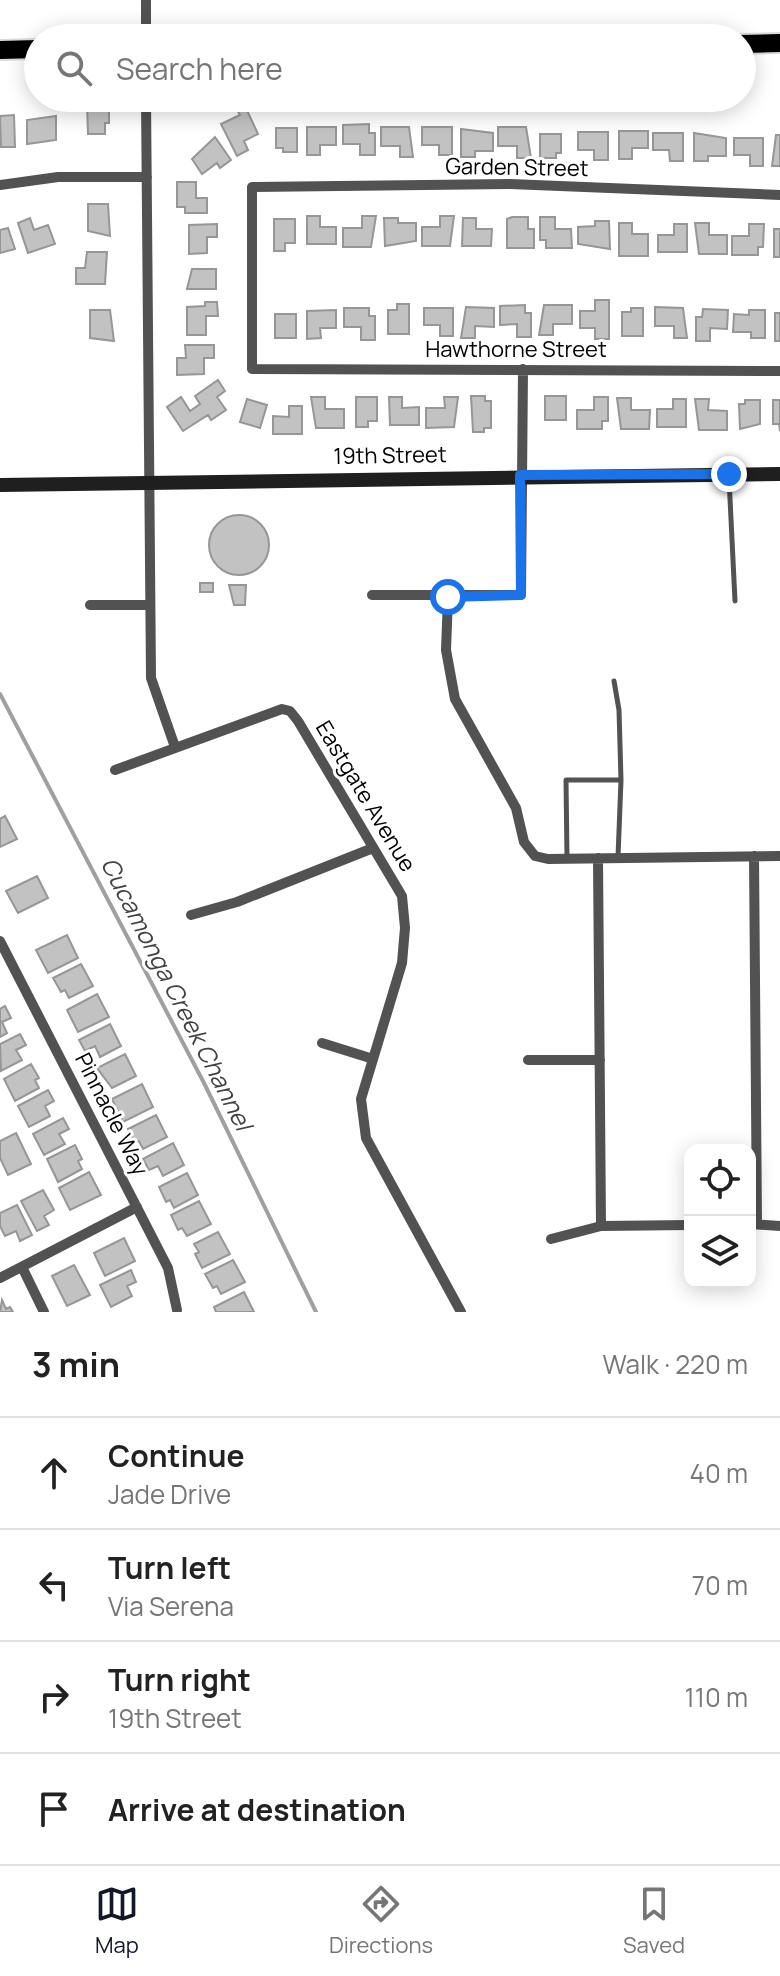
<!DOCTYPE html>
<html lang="en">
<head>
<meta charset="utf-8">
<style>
  body { margin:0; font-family:Manrope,sans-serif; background:#f2f2f2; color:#222 }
  .controls { position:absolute; right:24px; bottom:24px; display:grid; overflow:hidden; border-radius:16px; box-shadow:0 4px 20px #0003 }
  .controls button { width:72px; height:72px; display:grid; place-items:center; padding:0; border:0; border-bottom:2px solid #e0e0e0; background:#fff; color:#222; font:40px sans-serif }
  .stop { position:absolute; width:24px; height:24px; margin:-18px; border:6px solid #1a73e8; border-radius:50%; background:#fff }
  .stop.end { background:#1a73e8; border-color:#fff; box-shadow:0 2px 8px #0008 }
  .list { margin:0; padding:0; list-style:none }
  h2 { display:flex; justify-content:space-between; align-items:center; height:104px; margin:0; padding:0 32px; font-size:34px }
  h2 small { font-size:26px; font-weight:400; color:#767676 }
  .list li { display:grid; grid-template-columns:52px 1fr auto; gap:24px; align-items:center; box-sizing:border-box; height:112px; padding:0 32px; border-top:2px solid #e0e0e0 }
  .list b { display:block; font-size:30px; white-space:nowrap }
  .list p { margin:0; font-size:26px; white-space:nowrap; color:#767676 }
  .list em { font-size:26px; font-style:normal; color:#767676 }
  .icon { flex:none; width:44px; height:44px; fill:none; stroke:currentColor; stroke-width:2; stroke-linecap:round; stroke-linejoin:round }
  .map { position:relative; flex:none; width:780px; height:1312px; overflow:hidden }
  .search { position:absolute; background:#fff; box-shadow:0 4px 20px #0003; left:24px; right:24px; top:24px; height:88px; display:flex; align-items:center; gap:20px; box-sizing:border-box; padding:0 28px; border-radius:44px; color:#767676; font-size:30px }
  .sheet { height:552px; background:#fff }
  nav { display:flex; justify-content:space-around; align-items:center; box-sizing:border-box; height:112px; border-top:2px solid #e0e0e0; background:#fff; font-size:22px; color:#767676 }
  nav a { display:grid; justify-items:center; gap:4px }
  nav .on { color:#111827 }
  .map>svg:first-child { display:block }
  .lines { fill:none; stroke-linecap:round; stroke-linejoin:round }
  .stream { stroke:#a0a0a0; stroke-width:4 }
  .building { fill:#c2c2c2; stroke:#969696; stroke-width:2 }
  .highway-casing { stroke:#dbdbdb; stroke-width:22 }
  .lane { stroke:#525252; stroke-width:5 }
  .street { stroke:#525252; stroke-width:10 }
  .secondary { stroke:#1f1f1f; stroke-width:14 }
  .highway { stroke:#000; stroke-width:18 }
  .route { stroke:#1a73e8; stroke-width:10 }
  .labels { text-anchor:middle; stroke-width:6; stroke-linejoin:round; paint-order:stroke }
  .street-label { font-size:22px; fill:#000; stroke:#fff }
  .water-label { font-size:24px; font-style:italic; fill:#414141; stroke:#fff }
</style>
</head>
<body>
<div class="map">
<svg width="780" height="1312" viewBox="0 0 780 1312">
  <rect width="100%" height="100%" fill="#fff"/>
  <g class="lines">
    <path class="stream" d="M0,694L204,1083L316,1312"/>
  </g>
  <path class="building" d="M109,102V123H105V134H88L87,104Z
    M244,104L258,134L244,141L248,150L237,156L221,124L240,115L236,108Z
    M14,115L15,147H1L0,116Z
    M56,116V140L27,144V120Z
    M369,124V133H375V155H360V144H343V125Z
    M307,127H336V145H320V155H307Z
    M381,127H409L413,157H400V146H381Z
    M422,127H452V155H439V145H422Z
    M498,127H526L531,158H517V146H498Z
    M276,128H297V152H283V148H276Z
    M461,129L493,133V151H475V157H461Z
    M619,131H648V148H632V159H619Z
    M578,132H608V160H594V150H578Z
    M653,133H683V161H670L669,150H653Z
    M694,133L726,138V156H708V161H694Z
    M540,134H561V153H556V158H540Z
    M776,135H780V166H772Z
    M215,137L231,160L220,168L217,163L202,174L192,159Z
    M734,138H763V166H750V155H734Z
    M177,182H196V198H207V213H185V207H177Z
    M88,204H108L110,236L88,231Z
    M307,216H320V227H336V244H307Z
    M362,216H376L371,247H343V228H362Z
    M440,216H454L450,246H422V227H440Z
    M512,217H528V229H534V248H507V219Z
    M540,217H555V229H571L572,248H546V240H540Z
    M30,218L34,230L48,225L55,244L28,253L18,223Z
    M384,218H398V223H416V241L385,246Z
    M463,218H476V229H492L491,246H462Z
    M274,219H295V243H285V251H274Z
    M595,221H609L610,249L578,244V227L595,226Z
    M619,223H632V234H648V256H619Z
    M695,223H709V235H727V254H699Z
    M217,224V237H207V253L189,254V225Z
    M674,224H687V252H658V235H674Z
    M749,224H764L763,247H758V255H732V236H749Z
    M8,228L15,249L0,253V230Z
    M774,229H780V257H774Z
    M87,252H107L105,284H76V268H85Z
    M192,269H216V289H187Z
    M595,300H609V339H595V328H580V311H595Z
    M205,302H217L218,316H206V335H187V307L205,306Z
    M397,304H409V334H388V310H397Z
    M525,305V313H531V337H517V324L500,325V306Z
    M544,305H572V324H553V335H539Z
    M466,307L494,308V327L475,326V338H461Z
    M655,307L683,308L687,338H674V326H655Z
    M344,308H369V316H375V340H361V327H344Z
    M424,308H453V336H440V325H424Z
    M631,308H643V336H622V312H631Z
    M703,309L728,310L727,329L710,328V341H696V317H702Z
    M90,310H110L114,341L90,338Z
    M336,310V328H320L321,338L307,339V311Z
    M749,310H765V338H751V332H733L734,314L749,315Z
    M775,313H780V341H775Z
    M275,314H296V338H275Z
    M185,345H214V358H204V374L177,375V358H186Z
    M218,380L225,391L217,397L226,410L211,420L208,415L183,431L167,407L181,397L190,411L200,404L195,396Z
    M471,396H485V401H491V428H484V432H473Z
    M545,396H566V420H545Z
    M311,397H325V409H344V428H316Z
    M356,397H377V421H368V427H356Z
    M389,397H402V408L419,407V425H390Z
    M444,397H458L454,427L426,428V408H445Z
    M594,397H608V421H602V429H577V410H594Z
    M617,398H631V410H650L649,429H621Z
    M247,399L267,405L260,428L240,422Z
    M673,399H686V427H657V409H673Z
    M695,399H709L708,410L727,411V430H699Z
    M745,400H760V424L740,429L739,404H745Z
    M773,400H780V431L779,424H773Z
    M289,406H302V434H273V416L289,417Z
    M209 545a30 30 0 1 1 60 0a30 30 0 1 1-60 0Z
    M200,583H213V592H200Z
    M229,585H246L245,605H234Z
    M5,816L17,839L0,847V819Z
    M37,876L48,898L18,913L6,891Z
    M67,935L78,958L48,973L36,950Z
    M81,964L93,986L69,998L65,990L61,992L53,978Z
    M97,994L109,1017L78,1032L67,1010Z
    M5,1006L11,1018L2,1022L7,1033L0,1037V1009Z
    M110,1024L121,1046L100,1057L95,1046L85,1051L79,1040Z
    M20,1034L26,1045L16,1050L22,1060L1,1071L0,1044Z
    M125,1054L136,1076L112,1088L97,1068Z
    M31,1064L39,1078L35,1080L39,1088L15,1101L4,1079Z
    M142,1084L153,1107L123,1122L112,1099Z
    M48,1090L54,1101L45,1106L50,1116L29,1127L18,1106Z
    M156,1115L167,1137L143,1149L139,1141L135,1143L128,1129Z
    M63,1118L69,1129L59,1134L65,1144L44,1155L33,1134Z
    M16,1133L31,1164L8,1175L0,1158V1141Z
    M173,1143L184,1165L163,1176L158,1166L149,1170L143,1159Z
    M75,1145L82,1159L78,1161L82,1169L58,1182L47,1159Z
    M89,1172L101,1195L70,1210L59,1188Z
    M187,1173L198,1195L174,1208L170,1200L166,1202L159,1187Z
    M43,1190L54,1210L44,1216L49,1225L37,1231L21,1201Z
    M199,1201L211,1224L187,1236L182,1228L178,1230L171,1215Z
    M17,1205L32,1235L20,1241L16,1231L5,1236L0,1226V1213Z
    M218,1232L230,1254L202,1268L195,1254L199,1252L194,1244Z
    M124,1238L135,1261L105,1276L94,1253Z
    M233,1260L245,1282L221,1294L217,1286L213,1288L205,1274Z
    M74,1265L90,1295L67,1306L52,1276Z
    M131,1270L136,1282L127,1286L132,1296L111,1307L100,1285Z
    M244,1292L254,1312H216L214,1307Z
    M2,1300L6,1309L10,1307L13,1312H0Z"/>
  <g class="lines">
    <defs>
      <path id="highway" d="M742,44L780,43
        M0,50L38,49"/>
    </defs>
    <use href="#highway" class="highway-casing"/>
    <path class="lane" d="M729,478L735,601
      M614,681L619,710L621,780
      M567,858L566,780H621L618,857"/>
    <path class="street" d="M146,0V38
      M146,98L151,678L175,747
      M0,185L58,177H147
      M780,195L510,184L252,187V369L780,371
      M372,595H521L523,369
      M448,597L446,650L455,699L516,808L524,842L535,856L548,859L780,856
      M90,605H150
      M115,770L282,709L290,711L298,721L402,896L405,928L402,963L361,1099L366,1138L461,1312
      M754,856L757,1224
      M598,858L601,1226
      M191,915L237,902L373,848
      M0,941L168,1268L177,1310
      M322,1043L370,1058
      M528,1060H600
      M750,1224L780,1226
      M551,1239L601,1226L690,1225
      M22,1267L44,1312
      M0,1278L137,1207"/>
    <path class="secondary" d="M0,485L780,474"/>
    <use href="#highway" class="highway"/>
  </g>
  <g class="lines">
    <path class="route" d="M448,597L521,595L520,475L729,474"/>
  </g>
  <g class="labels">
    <g class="street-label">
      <text transform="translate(517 167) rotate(1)" y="8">Garden Street</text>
      <text x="516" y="357">Hawthorne Street</text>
      <text transform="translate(390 455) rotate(-1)" y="8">19th Street</text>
      <text transform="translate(366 796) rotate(59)" y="8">Eastgate Avenue</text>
      <text transform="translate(112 1114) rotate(63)" y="8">Pinnacle Way</text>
    </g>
    <g class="water-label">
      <text transform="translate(176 994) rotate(63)" y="8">Cucamonga Creek Channel</text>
    </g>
  </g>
</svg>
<div class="controls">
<button><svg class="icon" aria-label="locate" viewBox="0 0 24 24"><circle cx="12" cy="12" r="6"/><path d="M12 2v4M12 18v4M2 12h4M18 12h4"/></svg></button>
<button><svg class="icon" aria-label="layers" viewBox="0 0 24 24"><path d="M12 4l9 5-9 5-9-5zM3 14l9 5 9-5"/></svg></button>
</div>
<div class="stop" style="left:448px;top:597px"></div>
<div class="stop end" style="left:729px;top:474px"></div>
<div class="search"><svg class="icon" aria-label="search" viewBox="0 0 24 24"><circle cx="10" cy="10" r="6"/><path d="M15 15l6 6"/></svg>Search here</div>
</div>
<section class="sheet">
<h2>3 min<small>Walk · 220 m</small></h2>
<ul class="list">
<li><svg class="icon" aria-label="ahead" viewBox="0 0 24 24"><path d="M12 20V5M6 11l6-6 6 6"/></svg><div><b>Continue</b><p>Jade Drive</p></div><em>40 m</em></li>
<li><svg class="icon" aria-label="left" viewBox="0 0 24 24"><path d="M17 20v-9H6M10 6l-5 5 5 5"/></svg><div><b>Turn left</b><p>Via Serena</p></div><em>70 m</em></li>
<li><svg class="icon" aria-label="right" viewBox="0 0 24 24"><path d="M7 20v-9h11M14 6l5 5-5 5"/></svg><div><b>Turn right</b><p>19th Street</p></div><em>110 m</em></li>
<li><svg class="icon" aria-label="arrive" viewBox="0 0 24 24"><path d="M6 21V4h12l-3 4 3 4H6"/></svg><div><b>Arrive at destination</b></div></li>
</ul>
</section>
<nav>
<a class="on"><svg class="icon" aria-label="map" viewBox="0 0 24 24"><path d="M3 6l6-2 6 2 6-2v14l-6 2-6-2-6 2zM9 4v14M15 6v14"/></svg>Map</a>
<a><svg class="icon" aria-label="directions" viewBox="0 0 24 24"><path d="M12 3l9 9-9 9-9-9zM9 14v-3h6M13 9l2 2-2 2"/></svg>Directions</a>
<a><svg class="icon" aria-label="saved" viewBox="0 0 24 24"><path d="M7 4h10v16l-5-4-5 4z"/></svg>Saved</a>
</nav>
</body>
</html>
